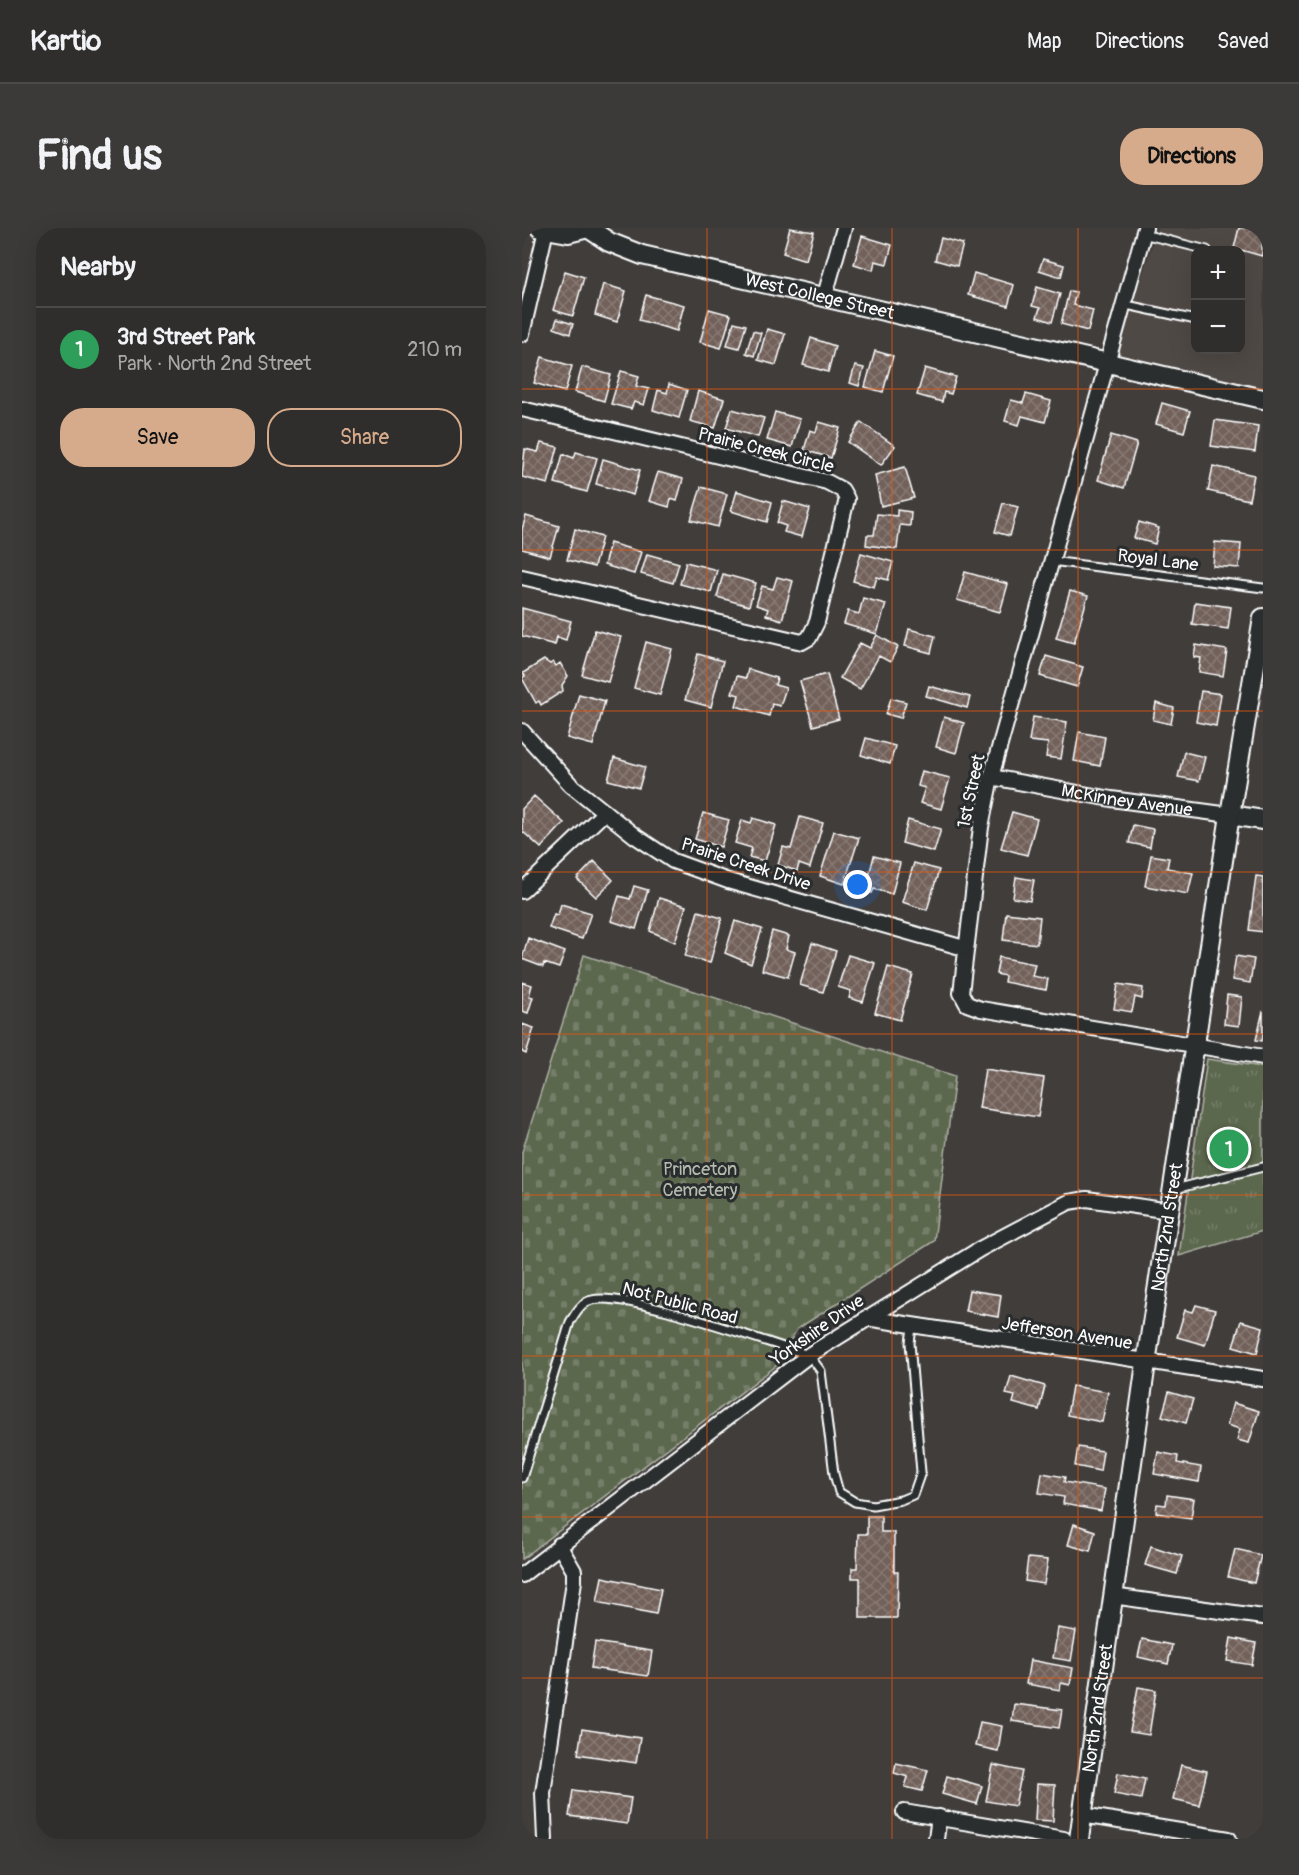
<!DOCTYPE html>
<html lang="en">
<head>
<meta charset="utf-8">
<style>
  body { margin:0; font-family:Pangolin,sans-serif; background:#3c3a38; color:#f1f3f6 }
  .controls { position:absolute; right:18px; top:18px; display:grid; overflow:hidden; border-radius:12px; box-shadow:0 6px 24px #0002 }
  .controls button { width:54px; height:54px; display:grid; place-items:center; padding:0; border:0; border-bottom:2px solid #4b4a48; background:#302e2c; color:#f1f3f6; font:30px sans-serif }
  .you { position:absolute; left:336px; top:657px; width:21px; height:21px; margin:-15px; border:4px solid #fff; border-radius:50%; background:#1a73e8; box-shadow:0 0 0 9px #1a73e833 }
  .badge { display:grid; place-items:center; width:39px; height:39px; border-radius:50%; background:#d6ab8b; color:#fff; font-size:20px; font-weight:700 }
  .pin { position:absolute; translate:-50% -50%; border:3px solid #fff; box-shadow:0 2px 6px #0006 }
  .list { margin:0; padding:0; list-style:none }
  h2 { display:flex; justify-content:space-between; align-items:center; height:78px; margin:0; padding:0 24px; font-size:26px }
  h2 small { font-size:20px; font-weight:400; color:#a8a8a9 }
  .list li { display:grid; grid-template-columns:39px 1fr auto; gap:18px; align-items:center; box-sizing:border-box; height:84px; padding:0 24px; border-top:2px solid #4b4a48 }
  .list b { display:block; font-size:22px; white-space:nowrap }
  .list p { margin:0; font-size:20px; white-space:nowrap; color:#a8a8a9 }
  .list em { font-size:20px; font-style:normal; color:#a8a8a9 }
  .actions { display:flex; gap:12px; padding:18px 24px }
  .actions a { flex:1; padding:14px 0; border:2px solid #d6ab8b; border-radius:24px; text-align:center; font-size:21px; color:#d6ab8b }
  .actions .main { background:#d6ab8b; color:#111 }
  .map { position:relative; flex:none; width:741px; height:1611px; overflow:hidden; border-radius:24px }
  header { display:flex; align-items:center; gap:36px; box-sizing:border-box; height:84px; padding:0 30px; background:#302e2c; border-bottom:2px solid #4b4a48 }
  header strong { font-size:28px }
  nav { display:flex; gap:33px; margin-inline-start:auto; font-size:21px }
  .intro { display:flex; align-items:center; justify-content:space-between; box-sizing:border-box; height:144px; padding:0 36px }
  h1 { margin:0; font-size:42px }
  .button { padding:15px 27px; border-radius:24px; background:#d6ab8b; color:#111; font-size:21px; font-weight:700 }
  main { display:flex; gap:36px; padding:0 36px }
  aside { flex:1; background:#302e2c; border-radius:24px; box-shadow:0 6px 24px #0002 }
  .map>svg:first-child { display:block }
  .built { fill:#4f4844; fill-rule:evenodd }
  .grass { fill:url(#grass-tufts); stroke:#aeb3a6; stroke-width:1.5 }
  .cemetery { fill:url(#cemetery-stones); stroke:#aeb3a6; stroke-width:1.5 }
  .building { fill:url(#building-cross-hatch); stroke:#fff; stroke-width:1.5 }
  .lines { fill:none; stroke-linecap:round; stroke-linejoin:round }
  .service-casing { stroke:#fff; stroke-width:11 }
  .minor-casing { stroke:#fff; stroke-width:18 }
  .tertiary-casing { stroke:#fff; stroke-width:22 }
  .service { stroke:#2a2d2e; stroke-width:7 }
  .minor { stroke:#2a2d2e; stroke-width:14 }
  .tertiary { stroke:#2a2d2e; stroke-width:18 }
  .grid { fill:none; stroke:#e8590c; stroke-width:1.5; stroke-opacity:0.55 }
  .labels { text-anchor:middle; stroke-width:6; stroke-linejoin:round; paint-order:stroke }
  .street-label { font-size:18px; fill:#fff; stroke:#2a2d2e }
  .park-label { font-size:18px; fill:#b6bbaf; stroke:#2a2d2e }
</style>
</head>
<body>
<header>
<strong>Kartio</strong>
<nav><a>Map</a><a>Directions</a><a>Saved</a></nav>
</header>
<div class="intro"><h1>Find us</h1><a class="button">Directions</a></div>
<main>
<aside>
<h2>Nearby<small></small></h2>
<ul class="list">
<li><span class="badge" style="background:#2e9e5b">1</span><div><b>3rd Street Park</b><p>Park · North 2nd Street</p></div><em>210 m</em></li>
</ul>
<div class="actions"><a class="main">Save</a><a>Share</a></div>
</aside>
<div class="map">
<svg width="741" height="1611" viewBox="0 0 741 1611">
  <defs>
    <pattern id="grass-tufts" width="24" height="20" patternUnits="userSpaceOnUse" patternTransform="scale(1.5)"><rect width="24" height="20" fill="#5c674e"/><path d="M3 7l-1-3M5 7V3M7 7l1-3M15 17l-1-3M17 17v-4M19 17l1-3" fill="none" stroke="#747e69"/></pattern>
    <pattern id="cemetery-stones" width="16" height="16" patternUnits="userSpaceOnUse" patternTransform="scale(1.5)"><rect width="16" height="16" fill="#5c674e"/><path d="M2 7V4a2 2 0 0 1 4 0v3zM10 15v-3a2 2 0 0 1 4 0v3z" fill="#747e69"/></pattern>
    <pattern id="building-cross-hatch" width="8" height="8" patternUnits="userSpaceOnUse" patternTransform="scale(1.5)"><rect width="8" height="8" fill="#72615a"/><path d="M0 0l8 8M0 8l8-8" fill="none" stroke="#877973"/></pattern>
  </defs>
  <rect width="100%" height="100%" fill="#403d3b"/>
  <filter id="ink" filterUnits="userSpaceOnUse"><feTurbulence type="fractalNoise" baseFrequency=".0167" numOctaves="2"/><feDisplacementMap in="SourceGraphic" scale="12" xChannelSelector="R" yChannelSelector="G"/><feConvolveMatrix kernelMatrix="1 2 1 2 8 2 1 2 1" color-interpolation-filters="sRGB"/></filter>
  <g filter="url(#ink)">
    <path class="built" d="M636,0H741V162L594,127ZM674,22H718V122H674Z"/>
    <path class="grass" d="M685,831L741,839V1003L657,1028Z"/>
    <path class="cemetery" d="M62,727L433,848L412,1013L275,1101L254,1138L0,1331V924Z"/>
    <path class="building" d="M268,0L292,4L284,32L261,25Z
      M717,0H741L740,28L712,20Z
      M340,8L370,17L365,36L353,33L351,42L332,36Z
      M419,10L441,16L435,38L413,32Z
      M521,31L542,37L539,49L517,42Z
      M43,43L62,49L51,88L31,82Z
      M452,45L492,57L486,78L446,67Z
      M81,56L104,63L95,94L73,87Z
      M515,59L538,66L530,94L515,89L518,80L510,78Z
      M547,63L554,64L551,77L571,82L566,103L539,96Z
      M124,67L162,77L155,103L117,92Z
      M187,81L209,87L199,120L178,114Z
      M35,91L51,96L48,106L32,100Z
      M212,94L224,97L217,120L205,117Z
      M245,101L263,106L254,137L236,132Z
      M231,103L239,105L232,128L224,125Z
      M289,110L313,118L306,144L281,137Z
      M353,123L371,128L361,164L343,159Z
      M20,129L50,138L43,164L12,155Z
      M333,138L342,140L337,158L328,155Z
      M60,139L89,147L82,173L53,164Z
      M403,140L434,149L429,166L422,164L420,174L395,167Z
      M99,143L117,148L114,158L127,161L122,177L112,174L109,181L89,176Z
      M147,156L165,162L157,190L131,182L136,162L145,165Z
      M176,163L202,171L193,200L168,193Z
      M504,166L529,173L523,194L500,188L497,197L483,193L489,172L501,175Z
      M640,175L668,183L662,204L634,196Z
      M210,181L242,190L236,209L204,200Z
      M253,184L278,191L270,219L245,212Z
      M693,192L736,198L733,224L689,218Z
      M297,194L318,200L309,230L282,222L288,202L294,204Z
      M339,194L373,218L359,237L326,214Z
      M589,207L615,215L602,260L576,252Z
      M19,215L36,219L26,256L0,249L3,221L16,224Z
      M54,224L75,230L65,264L33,255L41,226L52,230Z
      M81,231L118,242L111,267L74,256Z
      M691,238L732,247L727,272L686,263Z
      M383,239L392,270L359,278L353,247Z
      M136,244L161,251L155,273L149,271L147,279L127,273Z
      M179,259L205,266L196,299L169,292Z
      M215,263L250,274L245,294L209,283Z
      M261,273L288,281L280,309L262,304L264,298L255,295Z
      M481,275L496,279L488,308L473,304Z
      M375,282L389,284L388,298L378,297L375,321L344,317L345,307H352L355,286L375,288Z
      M4,288L37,298L28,329L0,321V301Z
      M617,294L637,300L633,316L612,310Z
      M53,301L80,309L72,339L45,332Z
      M693,314L719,316L717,340L691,338Z
      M88,315L119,324L112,346L82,337Z
      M339,325L371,334L366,352L355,349L352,359L331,353Z
      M125,326L157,335L151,355L119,346Z
      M164,334L195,342L189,364L158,356Z
      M443,344L486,356L478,384L435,372Z
      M201,346L234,355L227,378L195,369Z
      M255,349L271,353L260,392L244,387L246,381L234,377L240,358L251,361Z
      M548,363L566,368L552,415L534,410Z
      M341,370L364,376L355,406L322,396L326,383L337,386Z
      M673,374L709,379L706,401L670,396Z
      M0,380L49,393L44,412L35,409L33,417L0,408Z
      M387,401L413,408L409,425L383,418Z
      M73,402L99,409L86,454L60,447Z
      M355,407L376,419L368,434L357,428L338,461L318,450L338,415L348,420Z
      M124,414L150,421L138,467L112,460Z
      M674,417L705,422L701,448L677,444L679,430L672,429Z
      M176,426L201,433L189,479L163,472Z
      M524,428L561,439L555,459L518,448Z
      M22,432L28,436L31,434L34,438L38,435L46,448L40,457L41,463L19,477L17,473L14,475L0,450L3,448L1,445Z
      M226,441L255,450L253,457L264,460L258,478L250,476L247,488L214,478L217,467L210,465L215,448L224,450Z
      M305,446L317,491L291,498L278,453Z
      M407,458L448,469L445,480L404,468Z
      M679,463L699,466L694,498L674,494Z
      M57,466L83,473L71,517L45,510Z
      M369,470L384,474L379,490L364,486Z
      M634,475L652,480L649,496L631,492Z
      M422,489L442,495L434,525L414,519Z
      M511,489L545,494L539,531L524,529L526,515L507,513Z
      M557,504L583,509L578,538L552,533Z
      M344,510L373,518L368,536L339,527Z
      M662,524L683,529L677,553L656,549Z
      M92,530L123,539L117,560L86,552Z
      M400,543L428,550L419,581L398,575L403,560L396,558Z
      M12,568L42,595L19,620L0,603V581Z
      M490,584L515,591L505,627L479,620Z
      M181,585L207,592L199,619L173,611Z
      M278,589L301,595L288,640L277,636L275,643L256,637L261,619L269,621Z
      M231,590L254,597L243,633L227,629L230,620L213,615L220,592L229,595Z
      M386,592L419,601L412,624L380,615Z
      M611,597L631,601L628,619L607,615Z
      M312,603L337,610L322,656L298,648Z
      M629,627L647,630L645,640L671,645L666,666L623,658Z
      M352,628L378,635L370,666L352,661L350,665L336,661L340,645L347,647Z
      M72,633L91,652L74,669L55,651Z
      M392,635L417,642L405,682L380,674Z
      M734,648L741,649V704L727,702Z
      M494,649L512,652L508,673L491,670Z
      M112,658L126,662L114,701L89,693L97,668L108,671Z
      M137,670L164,678L153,714L128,703Z
      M39,676L69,685L60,711L27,700L32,686L36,687Z
      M176,683L200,690L188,735L163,728Z
      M484,685L518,689L515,716L481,712Z
      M213,693L240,701L229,736L203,725Z
      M250,703L267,708L264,721L273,724L266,749L240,742Z
      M6,710L43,724L37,740L22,735L21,739L0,731Z
      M290,715L314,723L301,764L278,757Z
      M326,727L353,735L341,774L327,770L329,763L316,759Z
      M714,728L732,731L728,755L710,752Z
      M477,729L513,736L510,748L526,751L524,762L482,754L483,748L474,746Z
      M366,739L391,746L378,792L353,785Z
      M0,754L10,757L7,768L11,769L6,785L0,783Z
      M596,756L621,760L620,771L613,769L610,784L592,781Z
      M705,767L720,769L717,798L702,796Z
      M741,783V809L740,813L734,812Z
      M0,796L12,800L4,826L0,824Z
      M463,841L522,850L516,889L457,880Z
      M447,1062L479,1067L476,1089L443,1083Z
      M674,1077L693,1082L683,1117L655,1109L663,1082L671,1084Z
      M719,1093L741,1099L735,1125L711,1118Z
      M489,1148L523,1158L517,1182L491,1175L493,1168L484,1166Z
      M550,1158L586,1164L580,1194L545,1187Z
      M647,1164L671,1171L664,1195L640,1188Z
      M711,1175L737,1183L727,1215L715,1212L718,1201L705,1197Z
      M556,1219L581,1223L578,1243L553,1238Z
      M636,1224L656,1228L655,1235L679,1239L677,1254L632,1246Z
      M520,1245L543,1249L542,1254L583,1261L579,1283L541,1276L542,1269L517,1265Z
      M645,1267L672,1271L669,1290L634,1285L635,1276L644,1277Z
      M345,1288H359V1304H372V1344H376L375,1390H338V1350H330V1340H335L336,1306H345Z
      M552,1296L573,1303L568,1323L546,1317Z
      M629,1318L660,1328L655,1346L623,1337Z
      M713,1321L739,1327L732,1355L706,1349Z
      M506,1330L526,1332L522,1356L503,1353Z
      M80,1349L139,1361L134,1386L75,1374Z
      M536,1400L554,1403L549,1433L531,1430Z
      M709,1410L734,1415L730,1437L705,1433Z
      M620,1411L650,1417L646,1436L616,1429Z
      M73,1414L130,1423L126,1448L69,1440Z
      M508,1432L551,1440L548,1457L539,1455L538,1462L504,1456Z
      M616,1459L634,1462L627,1507L608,1504Z
      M492,1476L540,1482L537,1500L490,1493Z
      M458,1494L480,1498L476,1523L453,1518Z
      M60,1501L118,1510L114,1535L56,1526Z
      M374,1535L406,1542L400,1563L383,1559L386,1549L372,1545Z
      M471,1537L500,1543L493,1578L464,1573Z
      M659,1537L685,1543L677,1577L651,1571Z
      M596,1545L623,1551L619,1571L592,1566Z
      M425,1548L460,1558L455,1576L420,1566Z
      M515,1556L533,1557L531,1593L513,1592Z
      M51,1562L109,1570L105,1596L47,1588Z"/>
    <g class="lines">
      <defs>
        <path id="service" d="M621,6L685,22
          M600,76L674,92
          M529,333L741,360
          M653,961L741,939
          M0,1250L48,1094C53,1086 59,1074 70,1072C105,1063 245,1115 287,1127L299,1143L312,1246L317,1264L333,1274L351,1277L379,1272L391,1267L399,1244L388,1115L390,1099"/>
        <g id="minor">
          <path d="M623,0L469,549L459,599L439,765L445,776L459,781L741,829"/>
          <path d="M302,71L322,0"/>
          <path d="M0,106L24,2"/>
          <path d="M0,181L305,254L320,262L325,271L295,394L287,410L280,414L0,349"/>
          <path d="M0,503L49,557L113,608L151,633L206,653L442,720"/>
          <path id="s1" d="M469,549L589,571L708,587"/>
          <path d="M0,663L83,584"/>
          <path d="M344,1090L741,1151"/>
          <path d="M0,1347L287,1127L458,1021L547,974L565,971L648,983"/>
          <path d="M590,1368L741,1389"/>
          <path d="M382,1584L542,1611"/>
          <path d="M560,1587L707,1611"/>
          <path d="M23,1611L21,1565L52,1353V1343L37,1317"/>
          <path d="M414,1611L417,1589"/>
        </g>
        <g id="tertiary">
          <path d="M18,0L46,5L66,0"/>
          <path id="s2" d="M66,0L87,14L120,27L741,171"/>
          <path d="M708,587L741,592"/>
          <path id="s3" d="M557,1611L624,1135L708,587L741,390"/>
        </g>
      </defs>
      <use href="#service" class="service-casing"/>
      <use href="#minor" class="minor-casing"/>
      <use href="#tertiary" class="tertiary-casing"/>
      <use href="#service" class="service"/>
      <use href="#minor" class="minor"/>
      <use href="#tertiary" class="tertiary"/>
    </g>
  </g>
  <path class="grid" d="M185,0V1611M370,0V1611M556,0V1611M0,161H741M0,322H741M0,483H741M0,644H741M0,806H741M0,967H741M0,1128H741M0,1289H741M0,1450H741"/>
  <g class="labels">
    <g class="street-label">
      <text dy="6" stroke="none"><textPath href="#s2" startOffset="243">West College Street</textPath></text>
      <text transform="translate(244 222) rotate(14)" y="6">Prairie Creek Circle</text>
      <text transform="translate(636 332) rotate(7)" y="6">Royal Lane</text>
      <text transform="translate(449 563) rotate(-78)" y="6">1st Street</text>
      <text dy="6" stroke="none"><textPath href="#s1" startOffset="138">McKinney Avenue</textPath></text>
      <text transform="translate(224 636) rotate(18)" y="6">Prairie Creek Drive</text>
      <text dy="6" stroke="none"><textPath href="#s3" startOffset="618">North 2nd Street</textPath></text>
      <text transform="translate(158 1075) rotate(15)" y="6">Not Public Road</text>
      <text transform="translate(295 1102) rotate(-35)" y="6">Yorkshire Drive</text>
      <text transform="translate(545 1105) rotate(9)" y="6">Jefferson Avenue</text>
      <text dy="6" stroke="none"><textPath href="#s3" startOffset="132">North 2nd Street</textPath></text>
    </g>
    <g class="park-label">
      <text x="178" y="947">Princeton<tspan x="178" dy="21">Cemetery</tspan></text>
    </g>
  </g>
</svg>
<div class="controls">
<button>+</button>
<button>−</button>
</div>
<div class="you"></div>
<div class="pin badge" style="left:707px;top:921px;background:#2e9e5b">1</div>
</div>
</main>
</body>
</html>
